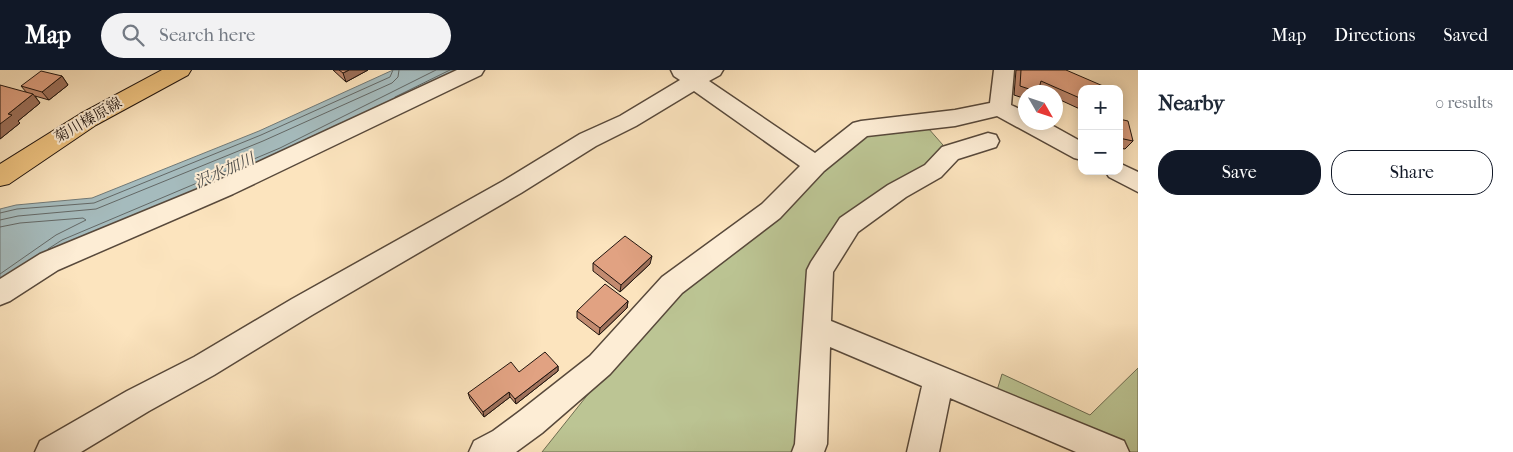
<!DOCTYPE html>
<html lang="en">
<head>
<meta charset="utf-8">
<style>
  body { margin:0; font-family:"IM FELL French Canon","Noto Serif JP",serif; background:#f2f2f3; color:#1f2937 }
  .controls { position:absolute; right:15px; top:15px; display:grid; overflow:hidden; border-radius:10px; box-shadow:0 2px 12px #0003 }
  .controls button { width:45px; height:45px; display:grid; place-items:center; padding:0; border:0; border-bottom:1px solid #e0e1e3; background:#fff; color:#1f2937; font:25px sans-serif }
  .compass { position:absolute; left:1018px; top:15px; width:45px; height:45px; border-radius:50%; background:#fff; box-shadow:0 2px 12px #0003; rotate:129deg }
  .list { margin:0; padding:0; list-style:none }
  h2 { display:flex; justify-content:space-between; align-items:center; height:65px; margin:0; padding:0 20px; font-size:21px }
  h2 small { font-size:16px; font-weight:400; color:#747a83 }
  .actions { display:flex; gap:10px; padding:15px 20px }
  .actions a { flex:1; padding:11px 0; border:1px solid #111827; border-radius:20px; text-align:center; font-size:18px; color:#111827 }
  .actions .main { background:#111827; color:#fff }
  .icon { flex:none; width:28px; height:28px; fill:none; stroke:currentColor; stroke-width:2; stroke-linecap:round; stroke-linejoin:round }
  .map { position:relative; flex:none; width:1138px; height:382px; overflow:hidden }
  header { display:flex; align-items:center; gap:30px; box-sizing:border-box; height:70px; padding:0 25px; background:#111827; color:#fff }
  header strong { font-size:24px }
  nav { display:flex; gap:28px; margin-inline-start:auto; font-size:18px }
  .search { width:350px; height:45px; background:#f2f2f3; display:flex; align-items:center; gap:12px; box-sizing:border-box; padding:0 18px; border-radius:28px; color:#747a83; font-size:19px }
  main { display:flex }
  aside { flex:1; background:#fff }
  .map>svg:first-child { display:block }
  .green { fill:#bcc594; stroke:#6e6d52 }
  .water { fill:#a5bbbd; stroke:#707977 }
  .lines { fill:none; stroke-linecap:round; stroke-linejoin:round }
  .shore { stroke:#636866; stroke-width:1 }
  .minor-casing { stroke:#58493b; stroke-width:3 }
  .major-casing { stroke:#21150f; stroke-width:2 }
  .minor { fill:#fdedd5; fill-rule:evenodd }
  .major { fill:#eec27f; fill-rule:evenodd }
  .wall { fill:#c28b70; stroke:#21150f }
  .shaded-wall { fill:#9e715b; stroke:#21150f }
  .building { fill:#e1a282; stroke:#21150f }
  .labels { text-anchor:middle; stroke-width:4; stroke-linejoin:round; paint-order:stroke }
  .street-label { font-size:15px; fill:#21150f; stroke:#fdedd5 }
  .water-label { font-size:16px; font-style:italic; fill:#4f4f4c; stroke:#fdedd5 }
</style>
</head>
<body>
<header>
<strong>Map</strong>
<div class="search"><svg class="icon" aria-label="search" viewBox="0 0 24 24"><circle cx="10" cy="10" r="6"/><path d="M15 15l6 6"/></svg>Search here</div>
<nav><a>Map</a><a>Directions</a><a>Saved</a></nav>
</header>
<main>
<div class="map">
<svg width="1138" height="382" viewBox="0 0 1138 382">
  <rect width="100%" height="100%" fill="#fce4be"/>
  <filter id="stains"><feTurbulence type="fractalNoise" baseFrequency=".004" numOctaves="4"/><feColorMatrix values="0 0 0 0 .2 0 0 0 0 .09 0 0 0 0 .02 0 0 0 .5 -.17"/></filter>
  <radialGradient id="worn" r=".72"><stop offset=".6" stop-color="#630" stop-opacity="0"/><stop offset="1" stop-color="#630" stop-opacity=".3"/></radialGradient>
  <path class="green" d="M928,58L950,83L828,170L798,382H542L652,244L857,63Z
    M1138,298V382H1120L995,327L1002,304L1090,345Z"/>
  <path class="water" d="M393,0H462L0,227V139L16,135L92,128L259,61Z"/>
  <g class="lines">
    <path class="shore" d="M395,27L450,0
      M0,143L17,139L94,133L261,65L390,7L393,0
      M0,150L18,146L96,139L263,71L392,13L398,7L399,0
      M0,157L20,153L83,148L86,150L56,165L0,204
      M48,179L62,170L280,78L436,0"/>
    <defs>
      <path id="minor" d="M457,0H484L481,5L233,124L58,200L10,231L0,235V209L40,184L215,112Z
        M671,0H723L720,5L709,11L815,83L853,53L861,51L955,40L990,33L994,0H1014L1011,35L1026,42V52H1046L1082,72V90L1074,88L997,46L955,56L867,66L824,101L780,148L682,223L610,304L542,363L516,382H469L474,371L493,361L520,341L590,286L662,207L762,134L800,96L694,21L636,56L596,76L521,123L312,245L214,305L149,341L81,382H35L40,371L127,321L194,287L292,229L503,111L580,64L620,46L680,10L674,6Z
        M988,63L996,65L999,71L996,77L958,89L941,107L906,127L858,162L833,202L831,251L1124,371L1129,382H1076L950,328L939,382H907L922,316L830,277L827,374L824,382H792L795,374L807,200L811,192L840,148L888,115L925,95L942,77Z
        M1119,93L1138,102V122L1109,107L1105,101H1119Z"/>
      <path id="major" d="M162,0H191L188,5L96,55L9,114L0,116V94L80,44Z"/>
    </defs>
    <use href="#minor" class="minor-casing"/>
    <use href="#major" class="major-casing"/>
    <use href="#minor" class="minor"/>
    <use href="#major" class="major"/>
  </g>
  <path class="wall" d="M333,0H368L346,12Z
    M1016,0H1066L1082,19V40L1056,28V22H1042L1038,21V22H1026V29L1014,25Z
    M62,6L68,15L49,30L35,26L40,33L18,51L20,53L0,69L27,23L21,16Z
    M1119,49L1133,71L1125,79L1119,78Z
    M593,193L650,194L620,222L593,201Z
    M628,231L627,238L599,265L577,248V241Z
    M558,296V301L516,334L510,327L484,347L470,329L468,323L519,302Z"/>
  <path class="shaded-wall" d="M349,0H368L346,12L343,3Z
    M62,6L68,15L49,30L42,22Z
    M33,24L40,33L18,51L20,53L0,69V54L8,44Z
    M652,186L650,194L620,222L621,215Z
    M628,231L627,238L599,265L600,258Z
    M558,296V301L516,334L515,329Z
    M509,322L510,327L484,347L483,342Z"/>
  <path class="building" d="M339,0H349L343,3Z
    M1021,0H1066L1110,19H1082V29L1041,11L1038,22L1020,16Z
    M41,1L62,6L42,22L21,16Z
    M0,15L33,24L8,44L12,45L0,54Z
    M1119,49L1128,51L1133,71L1119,68Z
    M625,166L652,186L621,215L593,193Z
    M605,214L628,231L600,258L577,241Z
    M545,282L558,296L515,329L509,322L483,342L468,323L511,292L519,302Z"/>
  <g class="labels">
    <g class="street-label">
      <text transform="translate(88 50) rotate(-30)" y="5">菊川榛原線</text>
    </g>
    <g class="water-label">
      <text transform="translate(224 100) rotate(-24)" y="6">沢水加川</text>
    </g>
  </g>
  <rect width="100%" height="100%" filter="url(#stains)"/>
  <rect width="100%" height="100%" fill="url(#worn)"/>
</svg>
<div class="controls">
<button>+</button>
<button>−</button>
</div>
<svg class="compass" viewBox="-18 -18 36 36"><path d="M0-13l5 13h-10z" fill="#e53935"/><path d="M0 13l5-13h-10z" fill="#747a83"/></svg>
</div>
<aside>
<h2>Nearby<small>0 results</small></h2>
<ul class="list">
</ul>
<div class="actions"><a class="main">Save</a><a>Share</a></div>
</aside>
</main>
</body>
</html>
